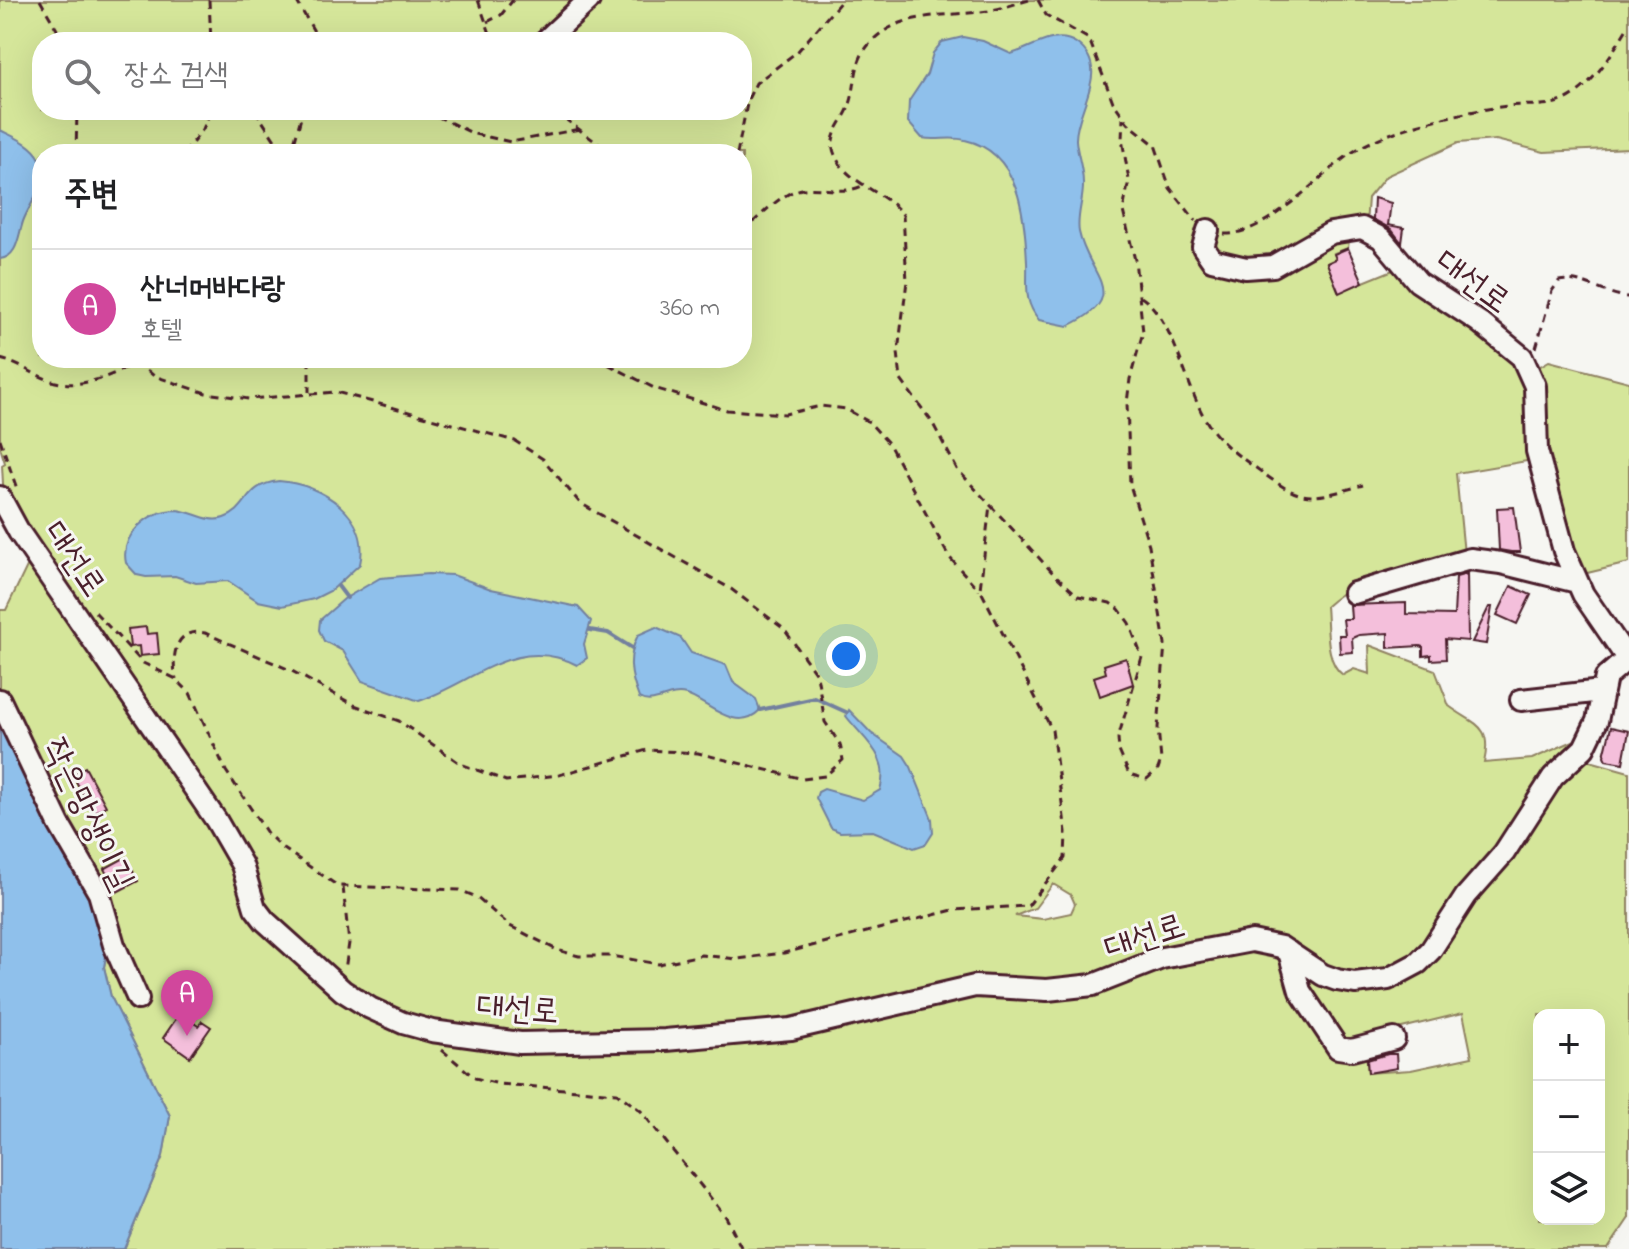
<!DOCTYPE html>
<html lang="ko">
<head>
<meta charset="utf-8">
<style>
  body { margin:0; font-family:"Indie Flower","Poor Story",sans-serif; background:#f2f2f2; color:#202124 }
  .controls { position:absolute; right:24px; bottom:24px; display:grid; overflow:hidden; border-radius:16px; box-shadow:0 8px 32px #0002 }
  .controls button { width:72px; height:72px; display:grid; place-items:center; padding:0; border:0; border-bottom:2px solid #e0e0e0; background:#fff; color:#202124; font:40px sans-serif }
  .you { position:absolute; left:846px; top:656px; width:28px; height:28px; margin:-20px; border:6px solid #fff; border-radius:50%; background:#1a73e8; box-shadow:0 0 0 12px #1a73e833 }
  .badge { display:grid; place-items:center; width:52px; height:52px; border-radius:50%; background:#7c3aed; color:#fff; font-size:26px; font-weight:700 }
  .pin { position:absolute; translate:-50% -66px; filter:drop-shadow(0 2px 4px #0008) }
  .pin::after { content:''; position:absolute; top:42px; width:28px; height:24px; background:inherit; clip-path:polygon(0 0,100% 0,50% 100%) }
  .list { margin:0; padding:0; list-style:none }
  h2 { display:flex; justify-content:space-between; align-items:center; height:104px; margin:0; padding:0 32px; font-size:34px }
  h2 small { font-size:26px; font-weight:400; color:#757577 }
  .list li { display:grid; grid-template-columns:52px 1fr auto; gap:24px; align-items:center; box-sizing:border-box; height:120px; padding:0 32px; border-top:2px solid #e0e0e0 }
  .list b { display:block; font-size:30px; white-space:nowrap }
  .list p { margin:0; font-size:26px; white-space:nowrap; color:#757577 }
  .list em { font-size:26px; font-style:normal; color:#757577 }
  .icon { flex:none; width:44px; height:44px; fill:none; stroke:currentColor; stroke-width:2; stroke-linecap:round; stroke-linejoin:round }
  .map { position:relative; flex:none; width:1629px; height:1249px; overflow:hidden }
  .search { position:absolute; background:#fff; box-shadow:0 8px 32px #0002; left:32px; top:32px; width:720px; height:88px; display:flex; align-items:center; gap:20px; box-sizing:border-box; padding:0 28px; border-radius:32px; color:#757577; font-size:30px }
  .panel { position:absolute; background:#fff; box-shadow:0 8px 32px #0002; left:32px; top:144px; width:720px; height:224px; border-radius:32px }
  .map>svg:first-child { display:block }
  .green { fill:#d5e69a; stroke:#908262; stroke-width:2; fill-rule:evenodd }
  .water { fill:#8fc0eb; stroke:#73809e; stroke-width:2 }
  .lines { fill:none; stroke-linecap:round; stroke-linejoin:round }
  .stream { stroke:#73809e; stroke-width:4 }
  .building { fill:#f4bfdb; stroke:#4a1f2b; stroke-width:2 }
  .minor-casing { stroke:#4a1f2b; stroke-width:26 }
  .path { stroke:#4a1f2b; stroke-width:3; stroke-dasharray:8 6; stroke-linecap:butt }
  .minor { stroke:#f6f6f2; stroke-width:20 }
  .labels { text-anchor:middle; stroke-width:6; stroke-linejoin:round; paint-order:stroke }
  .street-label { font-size:34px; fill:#4a1f2b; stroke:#f6f6f2 }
</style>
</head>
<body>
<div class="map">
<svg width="1629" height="1249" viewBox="0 0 1629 1249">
  <rect width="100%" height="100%" fill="#f6f6f2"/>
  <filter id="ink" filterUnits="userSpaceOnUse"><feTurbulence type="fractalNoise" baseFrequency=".0125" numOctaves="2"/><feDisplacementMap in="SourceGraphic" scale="16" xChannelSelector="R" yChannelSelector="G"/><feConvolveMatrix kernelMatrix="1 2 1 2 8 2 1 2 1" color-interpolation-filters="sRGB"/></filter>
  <g filter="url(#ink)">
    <path class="green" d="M0,0H1629V148L1544,152L1496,140L1458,143L1386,176L1368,198L1366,225C1330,218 1311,248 1281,260C1269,264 1254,264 1243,263C1229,262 1218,260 1208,251L1209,236L1204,232L1200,245L1211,264C1259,279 1279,266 1320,243C1330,238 1339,232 1350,232L1348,248L1334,253L1336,259L1327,263L1339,292L1398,268L1412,282L1475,324L1523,371L1529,387L1533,460L1456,473L1464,554C1417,562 1362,573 1326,606C1328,626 1325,663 1343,675L1354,669L1370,674L1369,645L1435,670L1449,706C1474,725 1493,724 1484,763L1532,759L1587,735L1555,766L1500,852L1453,907L1428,946L1398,970L1357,979L1325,972L1280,943L1254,938L1161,955L1079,983L965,985L786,1027L652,1038L521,1040L411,1022L347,989L269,920L257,904L242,854L4,502L2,465L5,463L0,447ZM42,42H742V110H42ZM42,154H742V358H42ZM1053,884L1071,895L1075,904L1071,913L1043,919L1015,916L1035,908Z
      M1549,361L1629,382V563L1579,575L1545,468L1537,368Z
      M32,556L297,952L433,1036L749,1038L955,992L1008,994L1208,950H1276L1317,1029L1366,1051L1368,1073L1411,1070L1472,1057L1463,1013L1353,1040L1341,1039L1298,971L1398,983L1598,731L1590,761L1629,772V1218L1608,1249H124L163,1156L170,1116L111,997L104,967L108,945L0,706V610H6ZM1539,1015H1599V1219H1539Z"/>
    <path class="water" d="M963,37L983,41L1011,54C1030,49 1056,29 1076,43C1113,69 1075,109 1076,140C1077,154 1083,168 1083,183C1084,199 1076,216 1079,232C1088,276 1133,296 1068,326L1039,320C1023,300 1028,287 1027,262C1025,217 1020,152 965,140C951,136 937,141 922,138L908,122L909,101L927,74L933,53L942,42Z
      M0,130C14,137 33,144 40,159C49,180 32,200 24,219C18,233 19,257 0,259Z
      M279,481C322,484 371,516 360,564L332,590L314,599L282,606L258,601L228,581L196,583L175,576L146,577L137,575L126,563C120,535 148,511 175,510C192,510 207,524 224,518C250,509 243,485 279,481Z
      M428,574L453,575L491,589L578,607L591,621L584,644L587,658L577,665C516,634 473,683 419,701L362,681L343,651L324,641L319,630L320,620L344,599L380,578Z
      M656,627L681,638L691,653L726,665L733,682L756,699L760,710C736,735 705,700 686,695C668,690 654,707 639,698C630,675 627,657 638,635Z
      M0,706L97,895L108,945L104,967L111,997L170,1116L163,1156L124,1249H0Z
      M849,710L871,733L904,756L911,767L932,819L933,833L926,844L914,848L873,831L840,832L831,828L816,798L818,792L824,789L863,800L880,790C891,756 864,740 846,716Z"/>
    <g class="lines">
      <path class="stream" d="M338,586L347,598
        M590,630L608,633L632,648
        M760,710L815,698L846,712"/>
    </g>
    <path class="building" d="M1374,198L1391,203L1388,225L1404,228L1402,243L1391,229L1373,219Z
      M1348,248L1363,282L1339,293L1327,263L1336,259L1334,254Z
      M1514,507L1520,552H1511L1499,550L1497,508Z
      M1467,574L1468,641L1445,639L1446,659L1431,660V655L1423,656V647L1420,646L1388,648V633L1359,635L1352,638L1353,652L1340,653L1339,635H1345L1343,619H1351L1350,605L1406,603V614L1454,615L1456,577Z
      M1511,586L1531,595L1517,624L1497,615Z
      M1489,607H1492L1486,644L1472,642Z
      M146,627L147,634L157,633L159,654L140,656L139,646L130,647L128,629Z
      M1126,658L1133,684L1100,696L1094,677L1106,673L1104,665Z
      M1611,727L1629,731L1623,763L1606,760L1604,756Z
      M85,767L106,806L93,813L72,774Z
      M126,857L138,881L117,892L106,878L108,876L104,869Z
      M180,1013L198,1026L202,1021L211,1027L190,1057L163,1038Z
      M1388,1054H1396L1397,1068L1368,1073L1367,1060Z"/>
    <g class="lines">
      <defs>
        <path id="minor" d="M544,42L589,0
          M1208,230L1203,247L1212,260L1246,268L1273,266L1331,233L1362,228L1381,238L1418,282L1479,322L1522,357L1535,386L1537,451L1564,551L1583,594L1629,661
          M0,497L19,532L216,820L242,865L255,908L265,921L343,991L370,1008L403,1023L432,1031L520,1043L665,1040L791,1029L975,986L1047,990L1093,985L1162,958L1252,941L1281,947L1323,975L1337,980L1355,983L1388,979L1418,963L1431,950L1466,896L1504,853L1553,777L1584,748L1597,721L1606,677L1627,659
          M1354,593L1470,559L1501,563L1577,582
          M0,700L59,824L99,893L114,945L138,999
          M1521,700L1602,691
          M1289,952L1300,991L1338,1048L1352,1050L1394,1039"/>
      </defs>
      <use href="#minor" class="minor-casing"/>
      <path class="path" d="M40,0L64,42
        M209,0L211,42
        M296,0L320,42
        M478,0L493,42
        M1029,0C1015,4 1002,8 988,11C946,17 891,10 864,51C854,67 856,87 850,104C845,121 826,136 835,155C847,184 885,191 903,215L907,281L898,352L901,380L932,422L957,469L1052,572L1078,596L1110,603L1119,609L1129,623L1142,657L1118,738L1119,751L1129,774L1147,779L1158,769L1161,760L1158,728L1165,644L1149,545L1130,485L1127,403L1130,379L1143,332L1135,260L1123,211L1129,180L1122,139L1123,118
        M1038,0L1046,15L1089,39L1113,102L1128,123L1155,145L1170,188L1196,221
        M487,22L501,15L513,0
        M211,35L224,42
        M255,110L284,154
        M424,110L474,134L511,142L580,129
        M553,110L612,154
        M76,154L77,110
        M184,154L203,129L211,110
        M291,154L303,110
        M737,154L748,99L756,83L798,51L842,0
        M742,195L753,221
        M742,232C759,218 780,193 802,189C825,186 842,196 864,185
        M1224,234C1266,236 1317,177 1350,154C1387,128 1462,112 1507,106C1529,103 1551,110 1572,96C1597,80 1614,50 1629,25
        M1141,297C1174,318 1186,389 1207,422C1219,442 1237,455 1256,468C1303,503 1307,501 1363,485
        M1536,348L1552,291L1559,281C1581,276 1606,296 1629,297
        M309,358V392
        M596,358L654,388L727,410L785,414L821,406L846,409L869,422L889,444L949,557L979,590
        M0,359C18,363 34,375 52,381C79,390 119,375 140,358
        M137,361L154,376L206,393L249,399L336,392L515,441L543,459L580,503L731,589L784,629L817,675L825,722L840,744L843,760L825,776L803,779L698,753L647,750L559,775L506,781L461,764L399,721L354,705L290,670L205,633C175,627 171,656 176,679
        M0,439L18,492
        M95,612L143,663L176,679L190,693L226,771L267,833L281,847L338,886L460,890L476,897L510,926L557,950L579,956H611L659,964L701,955L737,959L784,953L953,910L1028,906L1065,858L1066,832L1052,730L980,589L990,505
        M343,887L349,943L345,970
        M442,1050L475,1078L499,1084L617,1093L641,1111L726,1217L742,1249"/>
      <use href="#minor" class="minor"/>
    </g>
  </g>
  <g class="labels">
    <g class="street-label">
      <text transform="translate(1474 280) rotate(36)" y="12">대선로</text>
      <text transform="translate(76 558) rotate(56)" y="12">대선로</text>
      <text transform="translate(90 813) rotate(64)" y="12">작은망생이길</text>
      <text transform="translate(1144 935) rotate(-18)" y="12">대선로</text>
      <text transform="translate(518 1007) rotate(4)" y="12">대선로</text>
    </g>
  </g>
</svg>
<div class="controls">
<button>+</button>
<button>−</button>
<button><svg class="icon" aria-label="layers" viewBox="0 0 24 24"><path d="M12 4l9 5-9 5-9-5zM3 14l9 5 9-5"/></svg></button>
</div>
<div class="you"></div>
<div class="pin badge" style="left:187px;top:1036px;background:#d1479c">A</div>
<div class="search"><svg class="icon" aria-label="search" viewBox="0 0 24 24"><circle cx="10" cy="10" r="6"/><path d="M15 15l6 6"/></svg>장소 검색</div>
<section class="panel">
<h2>주변<small></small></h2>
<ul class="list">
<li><span class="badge" style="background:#d1479c">A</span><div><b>산너머바다랑</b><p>호텔</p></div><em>360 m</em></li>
</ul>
</section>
</div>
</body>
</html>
